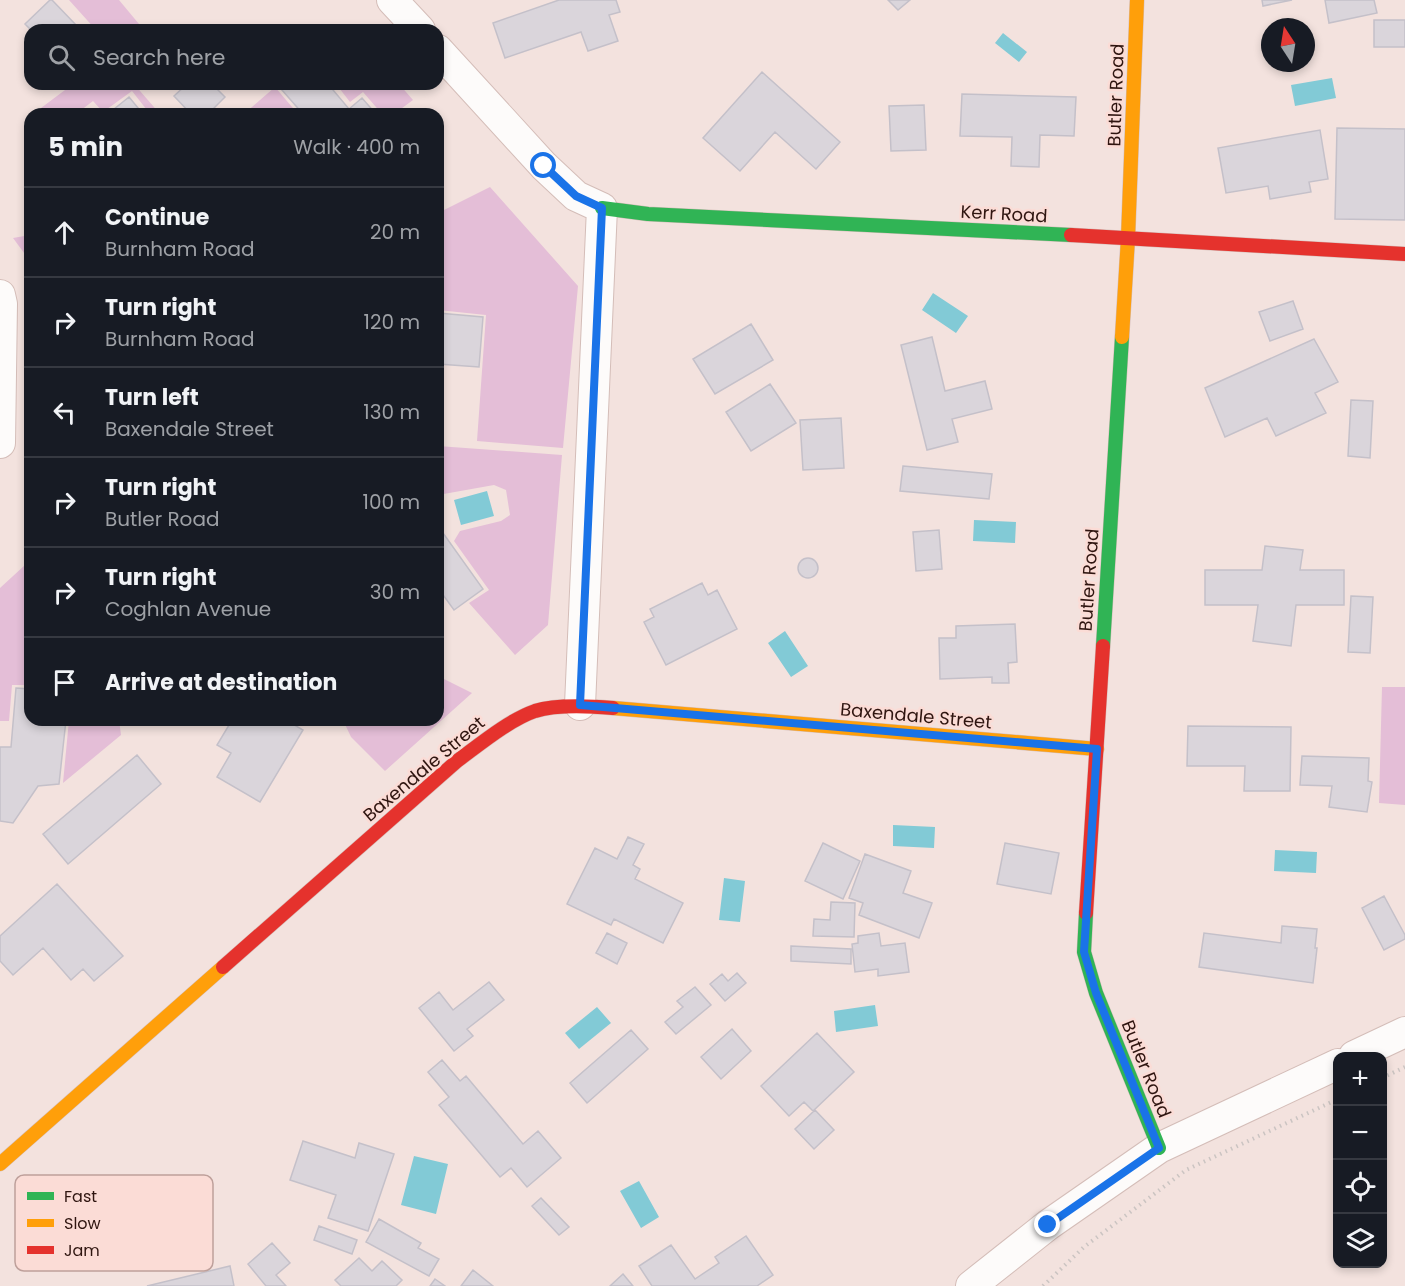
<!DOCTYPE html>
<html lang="en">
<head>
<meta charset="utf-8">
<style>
  body { margin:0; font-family:Poppins,sans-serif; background:#20242c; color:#f1f3f6 }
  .controls { position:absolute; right:18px; bottom:18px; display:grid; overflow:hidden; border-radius:12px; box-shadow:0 3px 9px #0003 }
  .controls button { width:54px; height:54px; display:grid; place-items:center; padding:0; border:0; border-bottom:2px solid #363941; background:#171b24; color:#f1f3f6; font:30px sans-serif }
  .compass { position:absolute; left:1261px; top:18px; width:54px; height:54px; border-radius:50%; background:#171b24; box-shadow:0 3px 9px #0003; rotate:348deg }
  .stop { position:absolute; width:18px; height:18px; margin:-14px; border:4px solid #1a73e8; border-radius:50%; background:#fff }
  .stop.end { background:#1a73e8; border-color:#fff; box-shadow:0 2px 6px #0008 }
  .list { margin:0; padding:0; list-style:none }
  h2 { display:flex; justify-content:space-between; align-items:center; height:78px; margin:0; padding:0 24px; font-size:26px }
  h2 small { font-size:20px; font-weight:400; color:#9ea1a6 }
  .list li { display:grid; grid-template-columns:39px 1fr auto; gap:18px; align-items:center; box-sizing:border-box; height:90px; padding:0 24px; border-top:2px solid #363941 }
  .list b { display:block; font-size:22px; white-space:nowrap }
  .list p { margin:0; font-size:20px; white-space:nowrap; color:#9ea1a6 }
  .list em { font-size:20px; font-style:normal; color:#9ea1a6 }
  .icon { flex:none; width:33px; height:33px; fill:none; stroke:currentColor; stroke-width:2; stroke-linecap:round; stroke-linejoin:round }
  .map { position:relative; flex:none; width:1405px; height:1286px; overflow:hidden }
  .search { position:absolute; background:#171b24; box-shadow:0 3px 9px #0003; left:24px; top:24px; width:420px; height:66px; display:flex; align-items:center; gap:15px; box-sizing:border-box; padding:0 21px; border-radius:18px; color:#9ea1a6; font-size:22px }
  .panel { position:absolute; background:#171b24; box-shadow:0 3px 9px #0003; left:24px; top:108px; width:420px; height:618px; border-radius:18px }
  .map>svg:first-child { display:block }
  .green { fill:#e4bed7 }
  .water { fill:#82cad6 }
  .building { fill:#dad5db; stroke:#c4c0c9; stroke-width:1.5 }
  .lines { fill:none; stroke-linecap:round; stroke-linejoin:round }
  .street-casing { stroke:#d4bdb8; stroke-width:32 }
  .fast-casing { stroke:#d4bdb8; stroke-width:15 }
  .slow-casing { stroke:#d4bdb8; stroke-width:15 }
  .jam-casing { stroke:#d4bdb8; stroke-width:15 }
  .path { stroke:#cbc4c2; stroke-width:4; stroke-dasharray:1.5 4.5; stroke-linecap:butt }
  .street { stroke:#fdfbfa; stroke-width:30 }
  .fast { stroke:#30b455; stroke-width:14 }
  .slow { stroke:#ff9f0a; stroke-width:14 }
  .jam { stroke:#e5322d; stroke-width:14 }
  .route { stroke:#1a73e8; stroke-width:8 }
  .labels { text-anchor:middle; stroke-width:5; stroke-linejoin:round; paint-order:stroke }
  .street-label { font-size:18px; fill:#2f1510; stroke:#fbdcd6 }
  .key { fill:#fbdcd6; stroke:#bea09b; stroke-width:1.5 }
  .key-label { font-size:16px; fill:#2f1510 }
</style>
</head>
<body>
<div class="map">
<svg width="1405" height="1286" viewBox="0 0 1405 1286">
  <rect width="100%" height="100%" fill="#f3e2de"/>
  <path class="green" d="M69,0H119L144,30H96Z
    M73,84H134L160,114H150L132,91L103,112L93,101L76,114H33Z
    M336,84H399L413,100L394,114H382L363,92L350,102Z
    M275,87L298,114H244Z
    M490,187L578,286L563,448L477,441L486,315L438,310V213Z
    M30,235V261L13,238Z
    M438,446L562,455L548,625L515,655L469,603L489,590L454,541L460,531L501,521L510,515L506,490L494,485L438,495Z
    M25,565L30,569V685H12L9,721H0V588Z
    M438,676L472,693L385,771L351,737L343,720H438Z
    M1382,687H1405V805L1379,803Z
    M69,720H119L121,735L63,783Z"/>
  <path class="water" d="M1003,33L1027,52L1019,62L995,43Z
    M1332,78L1336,98L1295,106L1291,85Z
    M933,293L968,316L956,333L922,310Z
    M487,491L494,516L461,525L454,500Z
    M974,520L1016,522L1015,543L973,541Z
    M785,631L808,666L791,677L768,643Z
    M893,825L935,827L934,848L893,846Z
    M1275,850L1317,852L1316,873L1274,871Z
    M724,878L745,881L740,922L719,920Z
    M875,1005L878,1026L836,1032L834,1011Z
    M597,1007L611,1023L579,1049L565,1033Z
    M414,1156L448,1164L436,1214L401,1205Z
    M639,1181L659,1217L641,1228L620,1191Z"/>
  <path class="building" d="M50,0H52L76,25L71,30H31L25,24Z
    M559,0H616L620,12L609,15L618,41L588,51L581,32L505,58L493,23Z
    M888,0H910L898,10Z
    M1262,0H1292L1263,6Z
    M1325,0H1374L1377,13L1329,23Z
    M1374,20H1405V47H1374Z
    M762,72L840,142L816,169L775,132L740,171L703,138Z
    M187,84H212L225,97L208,114H191L174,96Z
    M289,84H328L349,109L362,98L376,114H303L282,90Z
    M962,94L1076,97L1074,136L1040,135L1039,167L1011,166L1012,137L960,136Z
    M129,97L143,114H108Z
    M924,105L926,150L891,151L889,106Z
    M1337,128L1405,129V220L1335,219Z
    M1320,130L1328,179L1309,182L1311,192L1270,199L1268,186L1226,193L1218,148Z
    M1293,301L1303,329L1270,341L1259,312Z
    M438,313L483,317L479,367L438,364Z
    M751,324L773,360L715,394L693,359Z
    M932,337L945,391L985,381L992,409L952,419L958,442L927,450L901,345Z
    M1314,339L1338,382L1315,393L1326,413L1276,436L1267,418L1225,437L1205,388Z
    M770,384L796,423L751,451L726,412Z
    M1351,400L1373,401L1370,458L1348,456Z
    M841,418L844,468L803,470L800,420Z
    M903,466L992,474L989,499L900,491Z
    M438,526L483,589L454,610L438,588Z
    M939,530L942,569L916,571L913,532Z
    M1265,546L1303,550L1300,570H1344V605H1296L1291,646L1253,641L1258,605H1205V570H1262Z
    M798 568a10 10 0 1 1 20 0a10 10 0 1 1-20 0Z
    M702,583L708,595L717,590L737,629L666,665L644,622L654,617L650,609Z
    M1351,596L1373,597L1370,653L1348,652Z
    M1015,624L1017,662L1008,663L1009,683H992V677L940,679L939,638H956V626Z
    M16,688L30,689V720H66L59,784L38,786L13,823L0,821V747H11Z
    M232,720H286L303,730L260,802L217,777L231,753L217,745Z
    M1188,726L1291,727L1290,791H1244L1245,766H1187Z
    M137,755L161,784L68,864L43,834Z
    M1302,756L1369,758L1368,781L1372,782L1367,812L1329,807L1332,786L1300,785Z
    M628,837L644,844L633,865L640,869L635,879L683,903L663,943L614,919L611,925L567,904L595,848L617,859Z
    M823,843L860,861L843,899L805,881Z
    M1005,843L1059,853L1051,894L997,884Z
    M865,854L911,871L903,893L932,903L919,938L859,915L863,903L849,898Z
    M57,884L123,956L94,981L83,969L71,980L43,948L13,975L0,961V936Z
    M1384,896L1405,935V939L1384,950L1362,908Z
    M831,902L855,903L854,937L813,936L814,919L830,920Z
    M1282,926L1317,929L1315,948H1317L1313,983L1199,967L1204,933L1281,943Z
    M607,933L627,943L617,964L596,953Z
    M879,933L881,946L905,943L909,972L878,976V969L855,972L852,944L858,943V936Z
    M791,946L851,949V964L791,961Z
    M737,973L746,983L725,1001L710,984L722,974L728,981Z
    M489,982L504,1000L467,1029L473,1036L454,1051L419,1008L439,992L453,1010Z
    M695,987L711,1005L676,1034L665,1022L683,1007L677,1001Z
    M732,1029L751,1051L721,1079L701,1057Z
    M631,1030L648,1049L587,1103L570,1083Z
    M817,1033L854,1072L813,1111L804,1102L789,1116L761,1086Z
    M442,1060L460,1081L466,1076L523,1144L538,1131L561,1158L527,1187L511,1168L500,1177L439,1105L449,1097L428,1072Z
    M815,1110L834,1130L814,1149L795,1129Z
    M303,1141L355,1158L359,1143L394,1154L368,1231L328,1218L336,1195L290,1180Z
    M541,1198L569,1227L559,1235L532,1206Z
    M379,1219L421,1243L418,1248L439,1259L429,1276L366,1242Z
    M319,1226L357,1240L352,1254L314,1240Z
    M746,1236L773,1275L757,1286H652L639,1266L671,1245L695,1279L719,1263L715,1257Z
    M272,1243L290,1263L276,1275L286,1286H266L248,1264Z
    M359,1258L372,1271L382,1261L402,1280L396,1286H341L335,1280Z
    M230,1266L234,1286H147Z
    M473,1270L493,1286H461Z
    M623,1274L633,1286H610Z
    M435,1279L445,1286H430Z"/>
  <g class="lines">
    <defs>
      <path id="street" d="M392,0L420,30
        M438,50L544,166L576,196L602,208L580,705
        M0,295L2,304L0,443
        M1354,1056L1405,1032
        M971,1286L1048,1225L1159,1148L1338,1064"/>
      <path id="fast" d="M602,208L648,214L1071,235
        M1103,646L1122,337
        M1086,913L1084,952L1096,993L1159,1148"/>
      <path id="slow" d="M1122,337L1128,238L1137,0
        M613,708L1097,749
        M0,1164L223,967"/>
      <path id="jam" d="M1071,235L1405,254
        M1086,913L1103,646
        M223,967L457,761C479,745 509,720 535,711C557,704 590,706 613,708"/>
    </defs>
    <use href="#street" class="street-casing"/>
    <use href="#fast" class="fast-casing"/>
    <use href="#slow" class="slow-casing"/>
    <use href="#jam" class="jam-casing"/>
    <path class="path" d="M1382,1078L1405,1067
      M1043,1286L1084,1247L1186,1170L1338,1099"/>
    <use href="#street" class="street"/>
    <use href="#fast" class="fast"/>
    <use href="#slow" class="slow"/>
    <use href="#jam" class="jam"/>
  </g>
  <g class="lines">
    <path class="route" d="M544,166L576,196L602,208L580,705L1097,749L1084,952L1096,993L1159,1148L1048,1225"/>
  </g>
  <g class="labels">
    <g class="street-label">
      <text transform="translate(1116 95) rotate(-88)" y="6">Butler Road</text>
      <text transform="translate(1004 214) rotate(3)" y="6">Kerr Road</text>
      <text transform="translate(1089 580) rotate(-86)" y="6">Butler Road</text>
      <text transform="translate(916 716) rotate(5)" y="6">Baxendale Street</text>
      <text transform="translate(424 769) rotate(-40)" y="6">Baxendale Street</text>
      <text transform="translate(1146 1069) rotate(68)" y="6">Butler Road</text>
    </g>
  </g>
  <rect x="15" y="1175" width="198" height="96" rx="9" class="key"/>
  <rect x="27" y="1192" width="27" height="8" fill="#30b455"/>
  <rect x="27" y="1219" width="27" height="8" fill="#ff9f0a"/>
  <rect x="27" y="1246" width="27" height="8" fill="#e5322d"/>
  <g class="key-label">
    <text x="64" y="1202">Fast</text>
    <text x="64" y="1229">Slow</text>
    <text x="64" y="1256">Jam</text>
  </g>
</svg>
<div class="controls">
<button>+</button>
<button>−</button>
<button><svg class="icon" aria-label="locate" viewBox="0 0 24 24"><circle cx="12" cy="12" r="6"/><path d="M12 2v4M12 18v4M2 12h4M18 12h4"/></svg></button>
<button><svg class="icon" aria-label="layers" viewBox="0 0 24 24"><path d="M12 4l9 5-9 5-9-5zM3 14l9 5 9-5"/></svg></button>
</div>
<svg class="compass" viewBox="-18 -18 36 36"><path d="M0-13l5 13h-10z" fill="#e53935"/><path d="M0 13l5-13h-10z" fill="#9ea1a6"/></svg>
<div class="stop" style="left:544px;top:166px"></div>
<div class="stop end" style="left:1048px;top:1225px"></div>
<div class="search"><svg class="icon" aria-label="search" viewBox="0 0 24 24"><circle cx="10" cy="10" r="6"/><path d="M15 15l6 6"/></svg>Search here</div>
<section class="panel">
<h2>5 min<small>Walk · 400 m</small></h2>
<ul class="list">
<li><svg class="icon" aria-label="ahead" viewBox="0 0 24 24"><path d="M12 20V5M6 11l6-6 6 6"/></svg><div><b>Continue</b><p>Burnham Road</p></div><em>20 m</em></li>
<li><svg class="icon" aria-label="right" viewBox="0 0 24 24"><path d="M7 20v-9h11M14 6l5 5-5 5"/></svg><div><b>Turn right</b><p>Burnham Road</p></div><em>120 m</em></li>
<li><svg class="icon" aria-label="left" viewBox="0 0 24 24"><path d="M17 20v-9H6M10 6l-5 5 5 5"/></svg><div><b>Turn left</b><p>Baxendale Street</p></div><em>130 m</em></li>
<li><svg class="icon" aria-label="right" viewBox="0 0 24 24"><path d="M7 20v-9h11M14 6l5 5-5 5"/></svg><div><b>Turn right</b><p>Butler Road</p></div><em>100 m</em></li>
<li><svg class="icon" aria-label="right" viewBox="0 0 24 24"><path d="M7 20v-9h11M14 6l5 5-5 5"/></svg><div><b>Turn right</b><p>Coghlan Avenue</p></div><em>30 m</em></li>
<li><svg class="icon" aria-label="arrive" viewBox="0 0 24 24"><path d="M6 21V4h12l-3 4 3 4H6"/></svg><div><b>Arrive at destination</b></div></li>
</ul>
</section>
</div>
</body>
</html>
